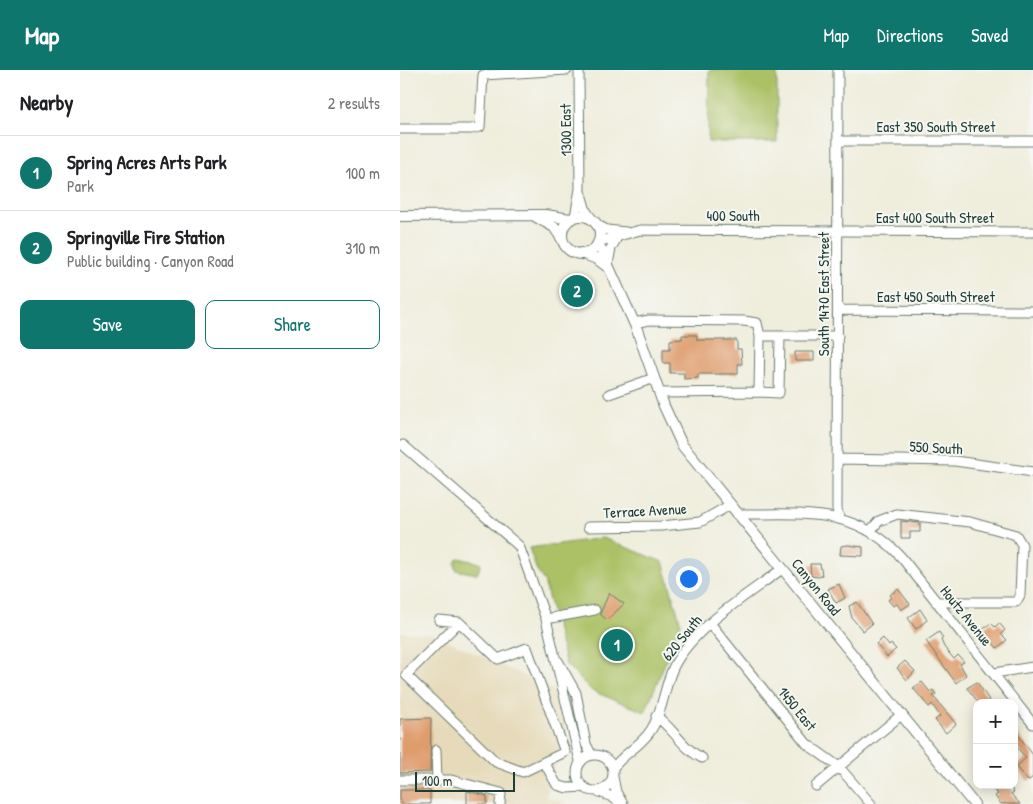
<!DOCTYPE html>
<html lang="en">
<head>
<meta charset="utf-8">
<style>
  body { margin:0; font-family:"Patrick Hand",sans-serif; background:#f2f2f2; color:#202124 }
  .controls { position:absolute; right:15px; bottom:15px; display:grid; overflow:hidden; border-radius:10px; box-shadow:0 2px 12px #0003 }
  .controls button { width:45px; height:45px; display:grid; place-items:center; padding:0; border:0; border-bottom:1px solid #e0e0e0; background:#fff; color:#202124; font:25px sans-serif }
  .scale { position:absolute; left:15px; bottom:12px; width:100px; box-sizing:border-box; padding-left:5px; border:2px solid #1f3d34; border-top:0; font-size:14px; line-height:18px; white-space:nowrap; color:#1f3d34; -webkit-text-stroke:4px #f6f6f2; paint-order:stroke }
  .you { position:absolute; left:288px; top:508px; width:18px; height:18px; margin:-12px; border:4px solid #fff; border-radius:50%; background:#1a73e8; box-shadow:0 0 0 8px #1a73e833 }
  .badge { display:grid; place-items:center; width:32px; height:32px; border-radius:50%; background:#0f766e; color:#fff; font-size:16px; font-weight:700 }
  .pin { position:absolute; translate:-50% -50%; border:2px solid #fff; box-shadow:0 1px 5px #0006 }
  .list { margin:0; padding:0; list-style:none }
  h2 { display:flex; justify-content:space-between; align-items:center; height:65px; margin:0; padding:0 20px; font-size:21px }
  h2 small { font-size:16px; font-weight:400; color:#757577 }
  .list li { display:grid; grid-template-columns:32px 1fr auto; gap:15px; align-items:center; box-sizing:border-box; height:75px; padding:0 20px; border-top:1px solid #e0e0e0 }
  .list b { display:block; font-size:19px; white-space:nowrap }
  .list p { margin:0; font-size:16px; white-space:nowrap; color:#757577 }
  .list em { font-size:16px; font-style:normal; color:#757577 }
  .actions { display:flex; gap:10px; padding:15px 20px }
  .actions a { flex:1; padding:11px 0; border:1px solid #0f766e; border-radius:10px; text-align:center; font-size:18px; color:#0f766e }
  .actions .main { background:#0f766e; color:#fff }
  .map { position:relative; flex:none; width:633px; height:734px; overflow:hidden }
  header { display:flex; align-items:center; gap:30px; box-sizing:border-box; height:70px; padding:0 25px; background:#0f766e; color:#fff }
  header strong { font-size:24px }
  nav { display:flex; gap:28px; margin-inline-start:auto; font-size:18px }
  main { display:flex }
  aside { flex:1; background:#fff }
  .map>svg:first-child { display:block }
  .built { fill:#e6daba }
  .green { fill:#acc165; stroke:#667f4c }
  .building { fill:#df9c6d }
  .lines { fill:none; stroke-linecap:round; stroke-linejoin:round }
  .minor-casing { stroke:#687b6e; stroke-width:11 }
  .major-casing { stroke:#687b6e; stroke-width:12 }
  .minor { stroke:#fff; stroke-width:9 }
  .major { stroke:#fff; stroke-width:10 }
  .labels { text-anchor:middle; stroke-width:4; stroke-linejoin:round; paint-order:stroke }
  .street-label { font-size:15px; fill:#1f3d34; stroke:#f6f6f2 }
</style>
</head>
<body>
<header>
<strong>Map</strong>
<nav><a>Map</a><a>Directions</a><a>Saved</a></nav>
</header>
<main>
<aside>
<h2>Nearby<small>2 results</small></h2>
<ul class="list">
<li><span class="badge">1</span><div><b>Spring Acres Arts Park</b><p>Park</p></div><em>100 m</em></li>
<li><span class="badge">2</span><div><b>Springville Fire Station</b><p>Public building · Canyon Road</p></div><em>310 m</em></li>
</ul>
<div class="actions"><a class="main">Save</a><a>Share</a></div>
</aside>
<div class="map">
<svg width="633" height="734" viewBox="0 0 633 734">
  <rect width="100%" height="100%" fill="#f6f6f2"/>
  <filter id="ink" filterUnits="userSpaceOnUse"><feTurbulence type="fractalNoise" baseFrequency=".02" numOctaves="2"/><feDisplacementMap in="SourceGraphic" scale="10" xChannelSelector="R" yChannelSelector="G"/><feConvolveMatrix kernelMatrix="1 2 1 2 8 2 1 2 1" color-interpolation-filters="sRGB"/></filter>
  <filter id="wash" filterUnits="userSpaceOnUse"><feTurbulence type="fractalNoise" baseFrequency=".0096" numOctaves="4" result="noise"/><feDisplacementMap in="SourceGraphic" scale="20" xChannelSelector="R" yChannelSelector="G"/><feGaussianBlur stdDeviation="1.12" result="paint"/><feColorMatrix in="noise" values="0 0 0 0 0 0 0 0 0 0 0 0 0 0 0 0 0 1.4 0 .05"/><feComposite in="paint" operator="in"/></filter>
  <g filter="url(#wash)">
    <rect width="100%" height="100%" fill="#efeddb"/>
    <path class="built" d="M0,562L34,564L173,629L146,727L169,734H0Z"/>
    <path class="green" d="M309,0H377V72H308Z
      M203,468L263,492L281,554L245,642L192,621L166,595L144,511L137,501L129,478Z
      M58,488L80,493L81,495L77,504L56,500L55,493Z"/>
    <g id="blocks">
      <path class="building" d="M182,210L187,228L172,232L167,214Z
        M282,265H297V270H337V279H341L342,294H338V304H298V308L284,309V303H270V293H263V279H270V270L282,269Z
        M395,282H414V291H395Z
        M501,451L520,453V462H510V468H501Z
        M448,475L463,477V486L440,485L441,476Z
        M410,494H420L422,505L419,507L411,506Z
        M439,514L445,528L436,533L428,519Z
        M498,519L510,534L501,540L497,534L493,536L488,530L492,527L490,525Z
        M209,523L224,534L207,550L200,544Z
        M457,532L472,554L463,561L452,548L449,536Z
        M520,539L527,550L516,559L508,548Z
        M591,553L595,557L599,553L605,560L601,564L607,570L597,578L582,560Z
        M539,562L543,568L541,570L544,577L554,589L558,585L564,592L560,594L566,605L556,613L526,571Z
        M483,568L489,576L491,574L496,579L487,587L476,574Z
        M505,591L515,601L507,610L497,598Z
        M522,612L530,622L533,620L536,624L533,626L556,654L546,663L535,650L540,646L532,634L529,637L513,618Z
        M577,612L589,630L585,633H579L567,618Z
        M31,648L30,702L0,703V649Z
        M614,659L633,685V707L628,711L616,697L626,688L614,674Z
        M596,715H604L606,718L608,715L614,722L611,724L620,734H601L595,726L598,724L592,718Z
        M0,720H30V734H0Z
        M67,721L87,726V734H67Z"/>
    </g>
  </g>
  <g filter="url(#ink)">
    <use href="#blocks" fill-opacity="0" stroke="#687b6e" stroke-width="1"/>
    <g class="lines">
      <defs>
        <path id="minor" d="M438,0L437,439L439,447
          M83,5L167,0
          M0,59H71L80,57L83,5
          M439,71H633
          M181,124L186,141L195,153
          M175,147L180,119L179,0
          M197,155L207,160L226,162
          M198,172L240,160L633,162
          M208,194L211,178L218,166
          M438,240L633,241
          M234,253L249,250L344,251L357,253L360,266
          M359,322L379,323L380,266
          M260,323L359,322L360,266H438
          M209,324L254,308
          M3,375L119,476L146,549L180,691
          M438,389L555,391L633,402
          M337,444C401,445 455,435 502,488L633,654
          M188,457L261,456L300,452L330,435
          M470,461L479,451L497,444L570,452L616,465L622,475L620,525L616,532H536
          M146,549L195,540
          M39,550L59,552L98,589L127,578L165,682L123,702L96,692L6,605L59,552
          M310,553L407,674L439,697L471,734
          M158,591L176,623L186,674L191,684
          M594,603L633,597
          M256,646C273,658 283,679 302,688
          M36,680L37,710
          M177 703a18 18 0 1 1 36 0a18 18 0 1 1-36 0Z
          M144,692L157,715L167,718L184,717
          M213,698C224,683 241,676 251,660C263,642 264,616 274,596C294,557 347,525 382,499
          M213,707L216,722L223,734
          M0,710H51L101,723L100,734
          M416,716L501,645
          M197,721L212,727L221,734"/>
        <path id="major" d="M0,146L146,145L170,149
          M162 165a19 19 0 1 1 38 0a19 19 0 1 1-38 0Z
          M136,147L154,157L162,169
          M198,173L236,257L264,336L282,375L574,734
          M181,183L197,189L209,198"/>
      </defs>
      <use href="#minor" class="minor-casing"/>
      <use href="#major" class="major-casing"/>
      <use href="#minor" class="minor"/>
      <use href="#major" class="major"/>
    </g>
  </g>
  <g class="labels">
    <g class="street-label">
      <text x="536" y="62">East 350 South Street</text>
      <text transform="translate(166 60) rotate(-91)" y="5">1300 East</text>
      <text x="333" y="151">400 South</text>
      <text x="535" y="153">East 400 South Street</text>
      <text transform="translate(424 224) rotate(-90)" y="5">South 1470 East Street</text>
      <text x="536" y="232">East 450 South Street</text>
      <text transform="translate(536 378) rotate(3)" y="5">550 South</text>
      <text transform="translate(245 441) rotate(-3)" y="5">Terrace Avenue</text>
      <text transform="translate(416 517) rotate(51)" y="5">Canyon Road</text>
      <text transform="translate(566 546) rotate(51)" y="5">Houtz Avenue</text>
      <text transform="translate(282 568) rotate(-51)" y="5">620 South</text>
      <text transform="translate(397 639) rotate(51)" y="5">1450 East</text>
    </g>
  </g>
</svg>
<div class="controls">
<button>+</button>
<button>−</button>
</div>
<div class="scale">100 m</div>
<div class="you"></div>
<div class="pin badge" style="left:217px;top:575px">1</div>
<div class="pin badge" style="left:177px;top:221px">2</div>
</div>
</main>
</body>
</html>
